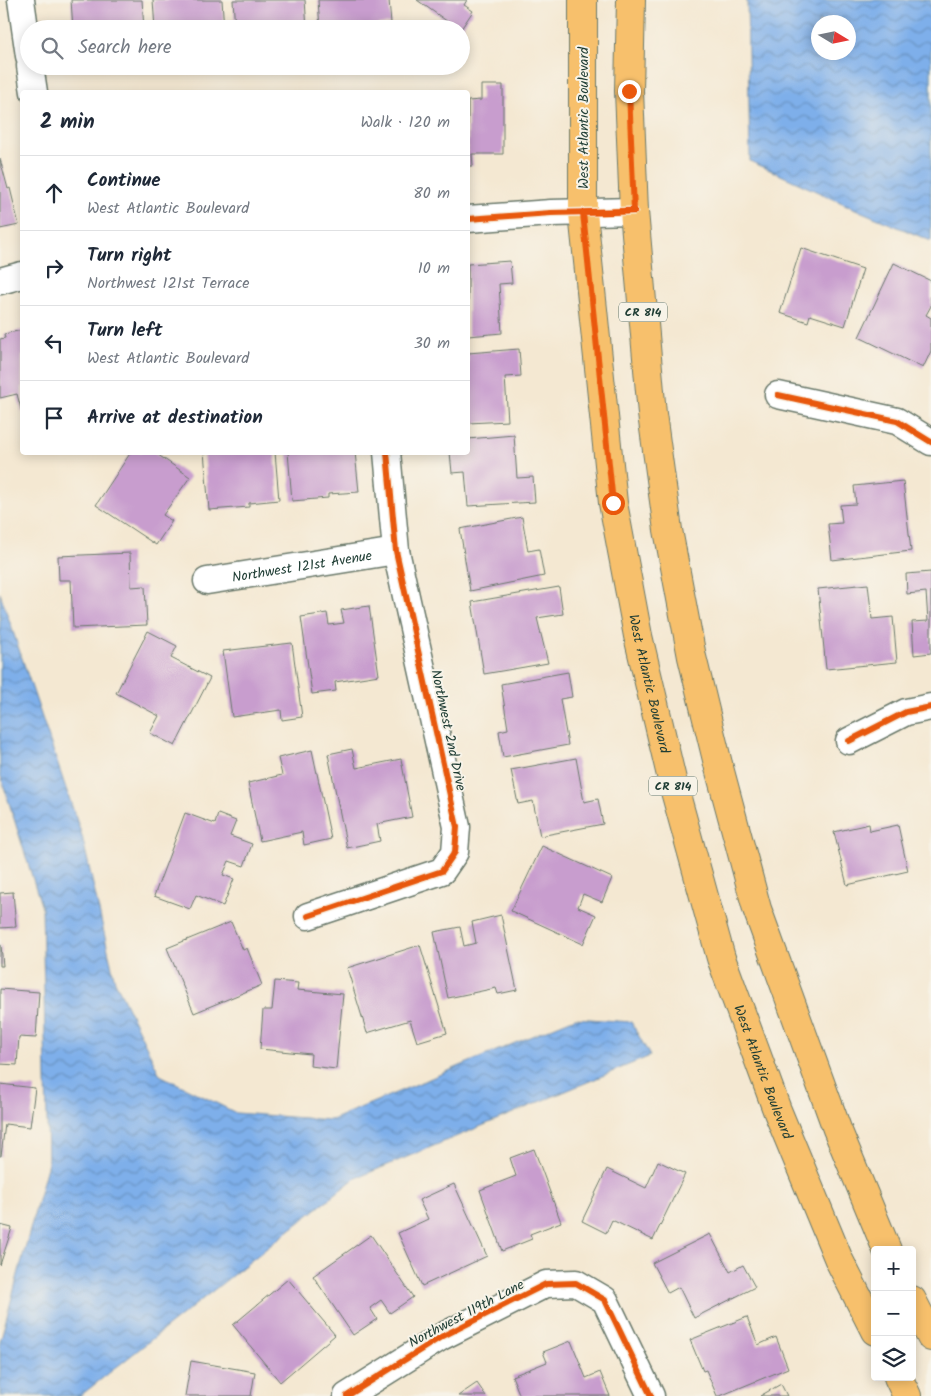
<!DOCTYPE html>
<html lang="en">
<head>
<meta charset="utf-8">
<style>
  body { margin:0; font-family:Kalam,sans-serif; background:#f2f2f3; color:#1f2937 }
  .controls { position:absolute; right:15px; bottom:15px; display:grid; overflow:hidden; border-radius:5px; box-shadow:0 2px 12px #0003 }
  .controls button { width:45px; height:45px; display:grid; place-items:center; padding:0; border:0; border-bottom:1px solid #e0e1e3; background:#fff; color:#1f2937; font:25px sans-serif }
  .compass { position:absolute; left:811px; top:15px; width:45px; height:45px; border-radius:50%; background:#fff; box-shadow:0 2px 12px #0003; rotate:100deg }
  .stop { position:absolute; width:15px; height:15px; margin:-11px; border:4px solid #ea580c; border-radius:50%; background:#fff }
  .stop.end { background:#ea580c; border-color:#fff; box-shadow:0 1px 5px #0008 }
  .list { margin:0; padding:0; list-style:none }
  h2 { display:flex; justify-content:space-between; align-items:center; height:65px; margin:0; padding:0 20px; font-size:21px }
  h2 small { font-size:16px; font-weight:400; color:#747a83 }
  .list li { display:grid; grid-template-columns:32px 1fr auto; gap:15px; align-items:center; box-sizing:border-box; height:75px; padding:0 20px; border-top:1px solid #e0e1e3 }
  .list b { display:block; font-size:19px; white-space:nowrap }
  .list p { margin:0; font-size:16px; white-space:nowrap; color:#747a83 }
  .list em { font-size:16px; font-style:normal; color:#747a83 }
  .icon { flex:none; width:28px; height:28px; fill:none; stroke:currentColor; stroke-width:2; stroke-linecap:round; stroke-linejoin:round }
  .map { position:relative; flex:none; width:931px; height:1396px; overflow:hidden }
  .search { position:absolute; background:#fff; box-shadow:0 2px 12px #0003; left:20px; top:20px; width:450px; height:55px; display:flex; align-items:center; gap:12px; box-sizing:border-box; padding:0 18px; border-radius:28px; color:#747a83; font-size:19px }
  .panel { position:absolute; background:#fff; box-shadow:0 2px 12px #0003; left:20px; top:90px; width:450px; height:365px; border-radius:5px }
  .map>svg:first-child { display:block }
  .water { fill:url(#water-waves); stroke:#4e768f; fill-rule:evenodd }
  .building { fill:#c89dce }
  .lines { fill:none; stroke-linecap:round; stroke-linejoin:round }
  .minor-casing { stroke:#6a796b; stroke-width:29 }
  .primary-casing { stroke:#6a796b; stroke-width:30 }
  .minor { stroke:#fff; stroke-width:26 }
  .primary { stroke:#f7c06c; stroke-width:28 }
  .cycleway-casing { stroke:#f7f3e8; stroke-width:9 }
  .cycleway { stroke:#e8590c; stroke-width:6 }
  .route { stroke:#ea580c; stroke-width:6 }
  .labels { text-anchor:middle; stroke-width:4; stroke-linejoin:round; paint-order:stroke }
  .shield { fill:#f7f3e8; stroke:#60746a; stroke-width:1 }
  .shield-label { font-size:12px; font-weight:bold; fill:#1f3d34 }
  .street-label { font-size:14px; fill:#1f3d34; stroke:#f7f3e8 }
</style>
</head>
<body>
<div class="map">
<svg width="931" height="1396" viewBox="0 0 931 1396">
  <defs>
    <pattern id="water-waves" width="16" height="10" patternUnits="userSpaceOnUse" patternTransform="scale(1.25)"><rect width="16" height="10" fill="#7eafea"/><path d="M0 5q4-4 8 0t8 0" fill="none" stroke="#6790be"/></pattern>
  </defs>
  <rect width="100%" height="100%" fill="#f7f3e8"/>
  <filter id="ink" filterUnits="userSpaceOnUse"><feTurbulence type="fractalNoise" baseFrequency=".02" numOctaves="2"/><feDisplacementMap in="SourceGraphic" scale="10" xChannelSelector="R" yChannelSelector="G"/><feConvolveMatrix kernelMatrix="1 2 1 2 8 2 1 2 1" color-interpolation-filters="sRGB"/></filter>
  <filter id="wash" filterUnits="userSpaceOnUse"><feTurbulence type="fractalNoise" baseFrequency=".0096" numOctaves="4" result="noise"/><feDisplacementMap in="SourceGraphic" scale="20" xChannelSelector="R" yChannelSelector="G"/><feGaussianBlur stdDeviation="1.12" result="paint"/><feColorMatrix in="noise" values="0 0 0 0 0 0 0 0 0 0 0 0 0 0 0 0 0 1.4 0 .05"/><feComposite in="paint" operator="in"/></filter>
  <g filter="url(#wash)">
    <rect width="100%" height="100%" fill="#f4e8d2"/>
    <path class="water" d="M747,0H931V241L862,212L750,161ZM818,22H848V52H818Z
      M0,593L82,836L115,981L160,1075L236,1113L331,1120L575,1018L631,1022L650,1056L354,1179L80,1396H0V1342L48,1163L42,908L0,774Z"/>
    <g id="blocks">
      <path class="building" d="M71,0H142L144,29H73Z
        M153,0H222L224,29H155Z
        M233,0H305L307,29H278V25L235,28Z
        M318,0H389L391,23L350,27V29H320Z
        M417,0H467L464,5L473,11L461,29H458Z
        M481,85H503V154H472L473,166H468V101L481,100Z
        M0,159L8,189L10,188L19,225L0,229Z
        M801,248L863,269L845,326L810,315L808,322L780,313Z
        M510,261L512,283L499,284L502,333L468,336V264Z
        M894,263L931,281V306L926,315L931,318V351L923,368L859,337Z
        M22,330V413L17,394L0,398V339L5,338L4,334Z
        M519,349L521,376L505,377L508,421L468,423V353Z
        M514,435L517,478L533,477L535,502L468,506L465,472L452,473L450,452H468V439Z
        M131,452H154L190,477L163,515L172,521L156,545L96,505Z
        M204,452H275L279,500L249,503V507L209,510Z
        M288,452H355L359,492L328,494V498L292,501Z
        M903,481L911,551L832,560L828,524L842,523L840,505L856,504L854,486Z
        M522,517L528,551L539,549L544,576L470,591L460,529Z
        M130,553L131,587L145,586L147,625L73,628L71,580H59L58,556Z
        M931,572V653L914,655L912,622L928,621L926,592L907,594L906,574Z
        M868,584L872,619L893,617L897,662L826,669L818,589Z
        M559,587L563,614L537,618L548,663L484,674L472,602Z
        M369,606L379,675L335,682L336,691L312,694L301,617L327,613L329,625L344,623L341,610Z
        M148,631L177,646L171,658L210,678L175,746L150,733L159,716L116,693Z
        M292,643L302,717L282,720L281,710L232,717L223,651Z
        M568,672L572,697L560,699L568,745L503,757L499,731L508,729L501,684Z
        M352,749L356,768L401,759L412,817L377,824L380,841L347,848L328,754Z
        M312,750L331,839L304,845L302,832L260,841L248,783L282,775L278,758Z
        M576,758L584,802L598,799L603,824L540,836L533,801L518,804L511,770Z
        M185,813L215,824L218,814L236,821L230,836L252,844L244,866L229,861L223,875L234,879L223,906L196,895L190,909L154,896Z
        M869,824L870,831L898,825L908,871L847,885L834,832Z
        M542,846L612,878L602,902L583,894L578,907L596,915L583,944L511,911Z
        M13,892L16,927L0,928V893Z
        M501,915L517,990L498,994L496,988L448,998L434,932L460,927L464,946L476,943L472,922Z
        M231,922L243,950L247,948L262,985L194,1013L167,948Z
        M0,945H1L3,966H0Z
        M420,945L447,1033L417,1042L410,1020L367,1033L347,968Z
        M275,981L298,983L297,990L343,994L336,1069L310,1066L311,1054L260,1049L263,1010H272Z
        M0,989L39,992L36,1038L19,1037L17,1065L0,1064Z
        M0,1084L35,1088L30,1127L5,1124L1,1156H0Z
        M534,1149L561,1222L530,1234L532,1239L502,1251L480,1190L516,1176L510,1158Z
        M658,1161L685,1174L653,1240L612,1220L606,1233L582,1221L607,1169L646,1188Z
        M454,1184L487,1256L422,1286L398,1233L428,1219L419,1200Z
        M0,1225L12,1228L0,1265Z
        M710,1234L730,1272L743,1265L755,1287L694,1318L679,1287L668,1293L652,1263Z
        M371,1235L413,1297L390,1313L381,1300L370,1308L377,1319L353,1335L313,1276Z
        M288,1279L335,1335L280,1382L233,1325Z
        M747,1317L758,1345L776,1337L788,1368L720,1396H717L706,1370L703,1371L690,1340Z
        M571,1341L586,1378L600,1372L610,1396H520L512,1376L547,1362L543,1352Z
        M191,1361L255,1372L251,1396H185Z
        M477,1383L486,1396H458Z
        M781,1384L787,1396H760Z"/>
    </g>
  </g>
  <g filter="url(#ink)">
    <use href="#blocks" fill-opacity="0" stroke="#6a796b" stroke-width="1"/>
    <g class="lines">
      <defs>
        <g id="minor">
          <path d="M21,0L29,56"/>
          <path d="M30,66L34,92"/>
          <path d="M468,219L551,213L634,211"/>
          <path d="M0,281L22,275"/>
          <path d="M778,395L897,421L931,442"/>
          <path id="s1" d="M207,581L396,551"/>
          <path d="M849,741L906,712L931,707"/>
          <path d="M308,916L442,871L455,852L457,827L396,551L387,452"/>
          <path d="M347,1396L441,1337L546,1284L576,1283L605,1300L651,1396"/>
        </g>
        <g id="primary">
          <path id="s2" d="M583,0V213L613,503L638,636L673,784L721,958L777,1110L839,1260L875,1331"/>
          <path d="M631,0L629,91L634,211L652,414L668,530L692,657L718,764L757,909L837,1129L887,1250"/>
          <path d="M912,1300L931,1337"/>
          <path d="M898,1377L907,1396"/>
        </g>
      </defs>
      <use href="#minor" class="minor-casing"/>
      <use href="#primary" class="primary-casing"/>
      <use href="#minor" class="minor"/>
      <use href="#primary" class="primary"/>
      <defs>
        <path id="cycleway" d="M468,219L551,213L634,211
          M778,395L897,421L931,442
          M849,741L906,712L931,707
          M308,916L442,871L455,852L457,827L396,551L387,452
          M347,1396L441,1337L546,1284L576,1283L605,1300L651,1396"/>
      </defs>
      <use href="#cycleway" class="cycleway-casing"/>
      <use href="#cycleway" class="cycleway"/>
    </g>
  </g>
  <g class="lines" filter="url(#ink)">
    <path class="route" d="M613,503L583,213L634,211L629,91"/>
  </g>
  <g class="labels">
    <g class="shield">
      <rect x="619" y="302.5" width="48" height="19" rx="4"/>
      <rect x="649" y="776.5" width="48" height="19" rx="4"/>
    </g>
    <g class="shield-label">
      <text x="643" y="316">CR 814</text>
      <text x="673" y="790">CR 814</text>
    </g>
    <g class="street-label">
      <text transform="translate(583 118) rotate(-90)" y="5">West Atlantic Boulevard</text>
      <text dy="5" stroke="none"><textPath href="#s1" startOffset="96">Northwest 121st Avenue</textPath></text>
      <text dy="5" stroke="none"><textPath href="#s2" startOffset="689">West Atlantic Boulevard</textPath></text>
      <text transform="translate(449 730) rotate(78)" y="5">Northwest 2nd Drive</text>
      <text dy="5" stroke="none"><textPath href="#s2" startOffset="1094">West Atlantic Boulevard</textPath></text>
      <text transform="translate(466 1313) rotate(-28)" y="5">Northwest 119th Lane</text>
    </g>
  </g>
</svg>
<div class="controls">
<button>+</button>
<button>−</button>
<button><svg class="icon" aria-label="layers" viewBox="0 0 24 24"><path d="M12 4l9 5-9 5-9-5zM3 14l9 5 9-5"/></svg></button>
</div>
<svg class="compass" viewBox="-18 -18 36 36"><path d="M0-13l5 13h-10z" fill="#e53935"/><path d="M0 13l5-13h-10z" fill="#747a83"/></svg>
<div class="stop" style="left:613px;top:503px"></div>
<div class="stop end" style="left:629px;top:91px"></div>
<div class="search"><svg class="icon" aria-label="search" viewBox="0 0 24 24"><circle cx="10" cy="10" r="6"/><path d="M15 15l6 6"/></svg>Search here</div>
<section class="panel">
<h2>2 min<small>Walk · 120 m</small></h2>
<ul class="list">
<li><svg class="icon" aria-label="ahead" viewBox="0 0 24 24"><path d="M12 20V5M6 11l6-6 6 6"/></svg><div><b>Continue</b><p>West Atlantic Boulevard</p></div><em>80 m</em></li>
<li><svg class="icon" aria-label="right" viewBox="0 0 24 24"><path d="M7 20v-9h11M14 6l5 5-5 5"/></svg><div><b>Turn right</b><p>Northwest 121st Terrace</p></div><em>10 m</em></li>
<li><svg class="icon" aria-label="left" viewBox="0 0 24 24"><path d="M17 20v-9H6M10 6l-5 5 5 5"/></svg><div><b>Turn left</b><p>West Atlantic Boulevard</p></div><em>30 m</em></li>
<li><svg class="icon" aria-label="arrive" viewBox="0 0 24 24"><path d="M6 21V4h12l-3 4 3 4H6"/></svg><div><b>Arrive at destination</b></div></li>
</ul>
</section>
</div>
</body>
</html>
